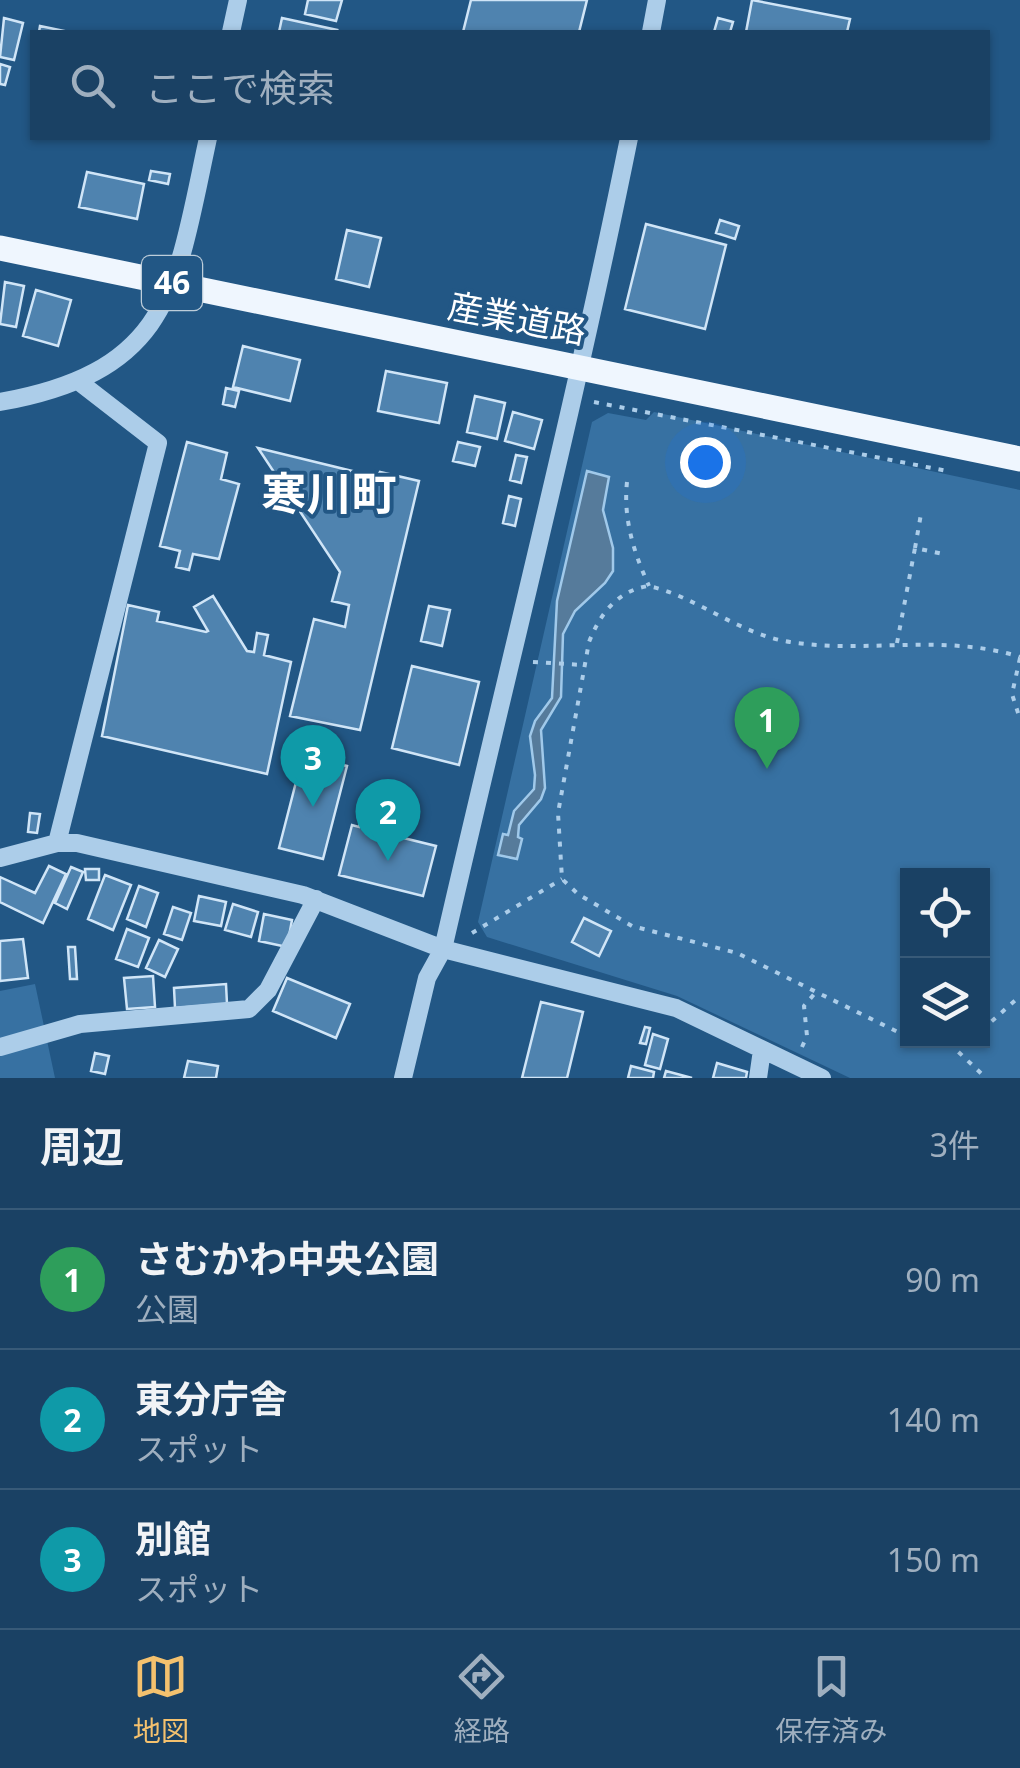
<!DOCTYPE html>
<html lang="ja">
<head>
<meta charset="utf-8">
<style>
  body { margin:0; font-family:"Noto Sans","Noto Sans JP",sans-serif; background:#274c6d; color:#f1f3f6 }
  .controls { position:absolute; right:30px; bottom:30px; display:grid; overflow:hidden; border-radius:0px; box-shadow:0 2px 8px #0004 }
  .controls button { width:90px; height:90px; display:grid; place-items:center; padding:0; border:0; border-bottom:2px solid #385a78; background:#1a4164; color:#f1f3f6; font:50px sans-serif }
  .you { position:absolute; left:705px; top:462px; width:35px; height:35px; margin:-25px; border:8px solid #fff; border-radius:50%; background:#1a73e8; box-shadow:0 0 0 15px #1a73e833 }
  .badge { display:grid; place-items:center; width:65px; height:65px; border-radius:50%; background:#f4c16e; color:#fff; font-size:32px; font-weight:700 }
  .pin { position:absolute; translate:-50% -82px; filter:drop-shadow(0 2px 5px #0008) }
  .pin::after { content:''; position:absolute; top:52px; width:35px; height:30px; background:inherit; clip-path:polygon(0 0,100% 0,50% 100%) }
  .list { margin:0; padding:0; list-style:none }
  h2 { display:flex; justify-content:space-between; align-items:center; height:130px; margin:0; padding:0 40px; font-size:42px }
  h2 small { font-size:32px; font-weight:400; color:#9fafbf }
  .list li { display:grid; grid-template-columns:65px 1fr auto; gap:30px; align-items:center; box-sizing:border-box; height:140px; padding:0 40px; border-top:2px solid #385a78 }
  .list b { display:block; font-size:38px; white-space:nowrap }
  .list p { margin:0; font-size:32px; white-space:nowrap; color:#9fafbf }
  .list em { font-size:32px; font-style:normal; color:#9fafbf }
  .icon { flex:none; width:55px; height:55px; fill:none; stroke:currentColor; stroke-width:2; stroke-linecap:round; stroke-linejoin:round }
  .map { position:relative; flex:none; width:1020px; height:1078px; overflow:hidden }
  .search { position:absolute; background:#1a4164; box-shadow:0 2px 8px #0004; left:30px; right:30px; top:30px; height:110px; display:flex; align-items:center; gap:25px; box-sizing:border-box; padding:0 35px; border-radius:0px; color:#9fafbf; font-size:38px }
  .sheet { height:550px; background:#1a4164 }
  nav { display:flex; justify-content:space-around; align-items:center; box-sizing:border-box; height:140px; border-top:2px solid #385a78; background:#1a4164; font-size:28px; color:#9fafbf }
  nav a { display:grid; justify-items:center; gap:5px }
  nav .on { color:#f4c16e }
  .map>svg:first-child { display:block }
  .green { fill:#3771a2; fill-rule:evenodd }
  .water { fill:#567b9b; stroke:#a0c9ea; stroke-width:2.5 }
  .building { fill:#4f83af; stroke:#d0e5f7; stroke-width:2.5 }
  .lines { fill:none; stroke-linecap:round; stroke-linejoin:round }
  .path { stroke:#accde9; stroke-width:4; stroke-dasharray:5 8; stroke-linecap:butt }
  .minor { stroke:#accde9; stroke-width:18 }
  .major { stroke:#eff6fe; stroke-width:25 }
  .labels { text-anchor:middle; stroke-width:8; stroke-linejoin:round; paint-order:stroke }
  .shield { fill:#225785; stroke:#bdcdda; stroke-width:2.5 }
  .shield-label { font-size:32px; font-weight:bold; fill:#fff }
  .street-label { font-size:35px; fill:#fff; stroke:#225785 }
  .district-label { font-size:45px; font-weight:bold; fill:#fff; stroke:#225785 }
</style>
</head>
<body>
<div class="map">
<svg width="1020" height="1078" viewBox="0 0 1020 1078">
  <rect width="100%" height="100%" fill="#225785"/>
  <path class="green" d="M654,412L1020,490V1078H850L677,996L487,937L478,922L592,422L608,413L646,420ZM908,876H982V1040H908Z
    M35,984L55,1078H0V991Z"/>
  <path class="water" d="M587,471L609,477L603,510L613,548V571L605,583L575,611L563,634L561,697L541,730L545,788L541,799L519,825L518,837L522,839L517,859L498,855L503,834L508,835L514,811L534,789L535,775L530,736L535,721L552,698L557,601Z"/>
  <path class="building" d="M308,0H342L336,21L305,14Z
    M471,0H587L579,32H463Z
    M752,0L850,19L847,32H746Z
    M4,18L23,23L14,60L0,57Z
    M282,18L337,30L336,32H279Z
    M718,18L733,22L730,32H714Z
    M40,26L69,32H39Z
    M0,64L10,67L5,85L0,84Z
    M151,171L170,174L168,184L149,180Z
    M87,172L144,184L137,219L79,207Z
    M720,220L739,226L735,239L716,233Z
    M646,224L726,245L705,329L625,309Z
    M347,230L381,238L369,287L336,279Z
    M5,282L24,286L16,327L0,324Z
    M36,290L71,300L58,346L23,336Z
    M243,346L300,360L290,401L233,387Z
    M386,371L447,383L439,423L378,411Z
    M226,388L239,391L235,407L223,404Z
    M475,396L505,403L497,439L467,432Z
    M513,412L542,420L534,449L505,441Z
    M187,442L227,453L221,479L239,484L219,559L193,554L189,570L176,567L180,551L160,546Z
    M458,442L480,447L475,466L453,461Z
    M258,448L377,477L380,472L419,481L360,730L290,716L314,619L345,627L349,605L332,601L340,572Z
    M516,455L527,457L521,483L510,480Z
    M509,496L521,499L515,526L503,523Z
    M213,596L247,651L254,652L257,633L268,635L264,655L291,662L267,774L102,736L128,605L159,612L157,621L206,632L208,631L194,607Z
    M429,606L450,610L442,646L421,641Z
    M412,666L479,682L459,765L392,748Z
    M303,755L347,766L323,859L279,848Z
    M30,813L40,814L37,833L28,832Z
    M362,814L378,818L375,831L436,846L423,896L339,875L352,825L359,827Z
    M49,866L66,874L43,923L0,902V877L35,893Z
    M71,867L83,872L67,909L55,903Z
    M85,869H99V880H86Z
    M105,875L131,885L113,930L88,919Z
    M139,886L158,893L146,927L127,919Z
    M199,896L226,902L221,926L194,921Z
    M233,904L258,912L251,937L225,930Z
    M173,907L191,913L182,940L164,934Z
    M264,914L292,920L287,947L259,941Z
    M584,918L611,931L599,956L572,942Z
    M127,929L149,938L138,967L116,959Z
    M23,939L28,978L0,981V941Z
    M159,940L178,949L165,977L146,968Z
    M68,947H75L77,979H70Z
    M153,976L155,1007L127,1009L124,978Z
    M287,978L350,1004L336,1038L273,1011Z
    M226,984L227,1004L175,1008L174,988Z
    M541,1002L583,1012L567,1078H522Z
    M645,1027L650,1028L646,1044L640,1043Z
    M653,1034L668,1039L660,1069L645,1065Z
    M95,1053L109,1056L105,1074L91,1071Z
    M188,1061L218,1066L216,1078H184Z
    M717,1063L747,1072L746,1078H713Z
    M631,1066L654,1072L653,1078H628Z
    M666,1071L692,1078H664Z"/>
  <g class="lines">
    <path class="path" d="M594,402L947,471
      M627,482C623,519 634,553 649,586
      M915,548L921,514
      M897,643L915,548L943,554
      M1020,658L1012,694L1020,719
      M533,662L583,665
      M472,933L562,879
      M982,1030L1020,996
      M908,1037L737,953L632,926L578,894L562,879L558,813L589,642C600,614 617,591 648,586C694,595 738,634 790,642C866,654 945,633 1020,657
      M915,1040L937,1045L957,1040
      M949,1043L986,1078
      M802,1047L807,1036L804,1006L816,992"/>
    <path class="minor" d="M231,32L238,0
      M651,32L657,0
      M0,402C173,371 176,286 208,138
      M57,843L158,443L78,381
      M0,858L57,843H77L303,895L443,949L676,1008L822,1078
      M0,1047L80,1024L249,1009L268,990L316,899
      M403,1078L427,978L443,949C505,679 574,410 629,138
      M758,1078L762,1050"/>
    <path class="major" d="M0,248L1020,459"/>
  </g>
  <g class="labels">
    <rect class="shield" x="142" y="256" width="60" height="54" rx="8"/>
    <g class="shield-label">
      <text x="172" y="294">46</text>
    </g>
    <g class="street-label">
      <text transform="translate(517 319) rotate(11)" y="12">産業道路</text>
    </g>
    <g class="district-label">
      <text x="329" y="510">寒川町</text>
    </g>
  </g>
</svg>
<div class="controls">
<button><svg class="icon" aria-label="locate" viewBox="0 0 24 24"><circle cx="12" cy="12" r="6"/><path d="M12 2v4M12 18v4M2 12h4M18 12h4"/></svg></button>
<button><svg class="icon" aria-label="layers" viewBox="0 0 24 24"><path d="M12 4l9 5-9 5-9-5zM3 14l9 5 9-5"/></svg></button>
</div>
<div class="you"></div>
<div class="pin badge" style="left:767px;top:769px;background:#2e9e5b">1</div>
<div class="pin badge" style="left:388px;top:861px;background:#0f9aa8">2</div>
<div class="pin badge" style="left:313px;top:807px;background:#0f9aa8">3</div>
<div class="search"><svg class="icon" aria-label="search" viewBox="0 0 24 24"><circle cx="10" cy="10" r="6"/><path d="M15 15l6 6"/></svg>ここで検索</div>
</div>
<section class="sheet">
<h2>周辺<small>3件</small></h2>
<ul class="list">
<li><span class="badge" style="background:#2e9e5b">1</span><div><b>さむかわ中央公園</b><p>公園</p></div><em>90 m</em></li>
<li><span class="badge" style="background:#0f9aa8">2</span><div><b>東分庁舎</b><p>スポット</p></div><em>140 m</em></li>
<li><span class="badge" style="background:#0f9aa8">3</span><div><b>別館</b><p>スポット</p></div><em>150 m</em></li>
</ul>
</section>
<nav>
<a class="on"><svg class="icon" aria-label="map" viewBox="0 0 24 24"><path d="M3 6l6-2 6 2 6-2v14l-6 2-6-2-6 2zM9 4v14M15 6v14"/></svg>地図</a>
<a><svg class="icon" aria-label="directions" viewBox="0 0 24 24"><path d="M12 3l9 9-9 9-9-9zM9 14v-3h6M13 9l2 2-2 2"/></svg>経路</a>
<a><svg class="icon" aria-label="saved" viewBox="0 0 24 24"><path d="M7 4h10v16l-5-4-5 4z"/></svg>保存済み</a>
</nav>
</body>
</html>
